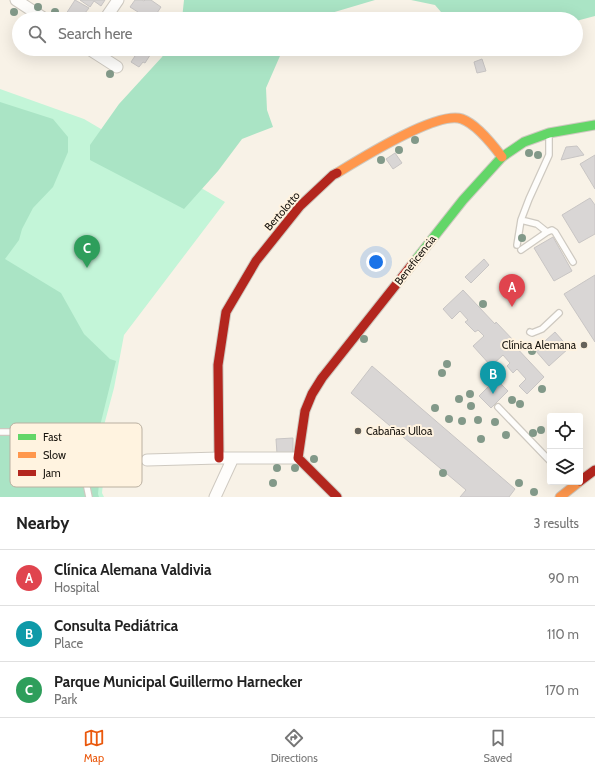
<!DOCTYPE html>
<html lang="en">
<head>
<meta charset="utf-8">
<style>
  body { margin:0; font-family:Cabin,sans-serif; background:#f2f2f2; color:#222 }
  .controls { position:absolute; right:12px; bottom:12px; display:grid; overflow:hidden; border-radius:4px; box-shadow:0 4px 16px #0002 }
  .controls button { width:36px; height:36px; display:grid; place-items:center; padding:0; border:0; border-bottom:1px solid #e0e0e0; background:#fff; color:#222; font:20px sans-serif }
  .you { position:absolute; left:376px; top:262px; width:14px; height:14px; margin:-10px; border:3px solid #fff; border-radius:50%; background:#1a73e8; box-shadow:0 0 0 6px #1a73e833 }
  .badge { display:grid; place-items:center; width:26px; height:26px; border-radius:50%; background:#ea580c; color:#fff; font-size:13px; font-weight:700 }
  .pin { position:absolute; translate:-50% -33px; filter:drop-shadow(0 1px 2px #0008) }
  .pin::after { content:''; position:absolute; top:21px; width:14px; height:12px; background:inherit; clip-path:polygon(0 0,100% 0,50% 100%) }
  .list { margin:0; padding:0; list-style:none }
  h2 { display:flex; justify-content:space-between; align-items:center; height:52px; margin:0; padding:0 16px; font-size:17px }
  h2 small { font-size:13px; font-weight:400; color:#767676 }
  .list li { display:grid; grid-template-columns:26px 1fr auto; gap:12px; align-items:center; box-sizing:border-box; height:56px; padding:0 16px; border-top:1px solid #e0e0e0 }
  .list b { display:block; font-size:15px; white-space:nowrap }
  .list p { margin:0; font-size:13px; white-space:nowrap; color:#767676 }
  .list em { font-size:13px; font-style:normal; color:#767676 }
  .icon { flex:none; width:22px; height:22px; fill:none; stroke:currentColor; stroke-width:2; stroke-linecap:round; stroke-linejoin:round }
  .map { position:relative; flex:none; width:595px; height:497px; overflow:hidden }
  .search { position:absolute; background:#fff; box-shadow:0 4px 16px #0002; left:12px; right:12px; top:12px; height:44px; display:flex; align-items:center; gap:10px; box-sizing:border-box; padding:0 14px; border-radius:22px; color:#767676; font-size:15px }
  .sheet { height:220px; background:#fff }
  nav { display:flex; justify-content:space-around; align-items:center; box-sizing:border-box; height:56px; border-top:1px solid #e0e0e0; background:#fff; font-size:11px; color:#767676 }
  nav a { display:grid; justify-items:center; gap:2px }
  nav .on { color:#ea580c }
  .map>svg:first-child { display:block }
  .green { fill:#c3f5d8 }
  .forest { fill:#aae4c5 }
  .building { fill:#d9d6d5; stroke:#c8c5c4 }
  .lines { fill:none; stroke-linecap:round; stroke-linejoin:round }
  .lane-casing { stroke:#cec9c0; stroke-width:8 }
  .street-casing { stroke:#cec9c0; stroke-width:13 }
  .fast-casing { stroke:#cec9c0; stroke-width:11 }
  .slow-casing { stroke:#cec9c0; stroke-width:11 }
  .jam-casing { stroke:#cec9c0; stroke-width:11 }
  .lane { stroke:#fefdfb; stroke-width:5.5 }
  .street { stroke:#fefdfb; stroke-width:11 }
  .fast { stroke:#63d668; stroke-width:9 }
  .slow { stroke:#ff974d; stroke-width:9 }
  .jam { stroke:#b3261e; stroke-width:9 }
  .tree { fill:#829989 }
  .poi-dot { fill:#66625a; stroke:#fff3e0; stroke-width:1.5 }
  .labels { text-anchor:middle; stroke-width:4; stroke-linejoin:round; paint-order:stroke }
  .street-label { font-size:11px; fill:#18140e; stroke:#fff3e0 }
  .poi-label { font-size:11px; fill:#18140e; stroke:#fff3e0; text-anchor:end }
  .key { fill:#fff3e0; stroke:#bab0a1; stroke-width:1 }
  .key-label { font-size:11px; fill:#18140e }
</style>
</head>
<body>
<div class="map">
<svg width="595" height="497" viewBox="0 0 595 497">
  <rect width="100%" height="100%" fill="#f8f2e7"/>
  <path class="green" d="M0,89L84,119L225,202L124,335L114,388L103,429L106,454L102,493L104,497H0Z"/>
  <path class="forest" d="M184,0H375L311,19H182Z
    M411,0H595V16L576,21V19H447L435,5Z
    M167,49H283L266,88L267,110L273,127L242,139L218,171L184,209L90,160V145L119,104L162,57Z
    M0,102L53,119L68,137V152L53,187L33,208L22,229L19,240L5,259L61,293L84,334L110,359L116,361L99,430L102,452L98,494L99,497H0Z"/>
  <path class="building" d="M75,0L89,8L85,13L93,18L92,19H67L64,17Z
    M80,0H105L101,6L94,1L90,7Z
    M135,0H142L144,1L145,0H151L161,7L153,19H141L135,15L138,12L130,7Z
    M137,49H154L145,63L143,62L139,67L131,62L135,56L133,55Z
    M482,59L486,71L477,73L474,62Z
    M577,146L584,155L561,160L566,147Z
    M395,153L402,163L393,169L386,159Z
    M595,155V189L580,164Z
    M590,198L595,205V234L579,243L562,215Z
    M553,237L572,271L554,281L534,248Z
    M484,259L489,265L471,283L465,277Z
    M595,275V342L564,294Z
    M463,290L495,324L496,322L515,342L513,344L544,377L527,394L519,386L526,379L517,369L513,373L507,366L510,363L503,355L491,366L473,346L484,336L478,330L475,332L465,322L468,320L460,311L452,319L443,309Z
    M555,332L569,348L549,366L535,350Z
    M372,366L515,489L509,497H460L466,490L351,393Z
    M496,379L508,391L491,408L479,396Z
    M293,438V453L277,454L276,439Z"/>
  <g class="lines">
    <defs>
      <path id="lane" d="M521,220L537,224L547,232
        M517,245L521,220L529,199L549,155V135
        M521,250L547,232L552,230L555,232L573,262
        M530,332L532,333L542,329L559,313
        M498,407L550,461
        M0,432H35L80,454L89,497"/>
      <path id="street" d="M16,0L45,19
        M105,19L118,0
        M89,49L117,67
        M147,460L219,458H298
        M215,497L233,458"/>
      <path id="fast" d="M414,262L463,200L502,157L524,142L549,133L595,125"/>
      <path id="slow" d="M337,173C360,159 438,110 462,119C476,124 493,145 502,157
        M560,497L579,482"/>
      <path id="jam" d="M219,458L218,365L226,312L256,261L300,206L333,175L337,173
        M580,481L595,470
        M337,497L298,458L305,411L312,394L322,378L414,262"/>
    </defs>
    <use href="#lane" class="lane-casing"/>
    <use href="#street" class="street-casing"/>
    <use href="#fast" class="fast-casing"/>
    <use href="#slow" class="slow-casing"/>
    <use href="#jam" class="jam-casing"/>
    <use href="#lane" class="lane"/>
    <use href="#street" class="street"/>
    <use href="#fast" class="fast"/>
    <use href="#slow" class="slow"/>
    <use href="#jam" class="jam"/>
  </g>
  <g class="tree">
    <circle cx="38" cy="7" r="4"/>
    <circle cx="14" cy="12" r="4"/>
    <circle cx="55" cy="12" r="4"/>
    <circle cx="110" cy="74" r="4"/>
    <circle cx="415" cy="140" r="4"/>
    <circle cx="399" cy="150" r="4"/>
    <circle cx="529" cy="153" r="4"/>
    <circle cx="538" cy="155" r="4"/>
    <circle cx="381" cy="160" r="4"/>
    <circle cx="522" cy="238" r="4"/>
    <circle cx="483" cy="304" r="4"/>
    <circle cx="364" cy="339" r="4"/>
    <circle cx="532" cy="351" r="4"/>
    <circle cx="447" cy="364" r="4"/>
    <circle cx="442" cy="373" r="4"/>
    <circle cx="542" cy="389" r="4"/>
    <circle cx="470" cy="394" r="4"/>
    <circle cx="459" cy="399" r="4"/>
    <circle cx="512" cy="400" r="4"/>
    <circle cx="520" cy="404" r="4"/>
    <circle cx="471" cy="406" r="4"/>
    <circle cx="435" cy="408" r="4"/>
    <circle cx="449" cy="419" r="4"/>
    <circle cx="478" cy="420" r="4"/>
    <circle cx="462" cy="421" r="4"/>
    <circle cx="495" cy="422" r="4"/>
    <circle cx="541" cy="430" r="4"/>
    <circle cx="533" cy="433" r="4"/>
    <circle cx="506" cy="435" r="4"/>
    <circle cx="481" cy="439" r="4"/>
    <circle cx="314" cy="459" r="4"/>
    <circle cx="277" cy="468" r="4"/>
    <circle cx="295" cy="468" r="4"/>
    <circle cx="443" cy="473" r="4"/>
    <circle cx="273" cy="483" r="4"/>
    <circle cx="519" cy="483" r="4"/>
    <circle cx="534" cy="492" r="4"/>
  </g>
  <g class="poi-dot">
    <circle cx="584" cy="345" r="4"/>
    <circle cx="358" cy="431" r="4"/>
  </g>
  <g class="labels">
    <g class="street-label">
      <text transform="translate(282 211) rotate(-49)" y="4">Bertolotto</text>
      <text transform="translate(415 260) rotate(-52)" y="4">Beneficencia</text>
    </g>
    <g class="poi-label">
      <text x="576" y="349">Clínica Alemana</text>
      <text x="366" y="435" text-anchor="start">Cabañas Ulloa</text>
    </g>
  </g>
  <rect x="10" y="423" width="132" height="64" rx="6" class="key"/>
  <rect x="18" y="434" width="18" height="6" fill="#63d668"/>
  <rect x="18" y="452" width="18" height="6" fill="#ff974d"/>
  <rect x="18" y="470" width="18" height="6" fill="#b3261e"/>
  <g class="key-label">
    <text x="43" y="441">Fast</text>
    <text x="43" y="459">Slow</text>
    <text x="43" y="477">Jam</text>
  </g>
</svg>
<div class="controls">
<button><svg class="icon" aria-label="locate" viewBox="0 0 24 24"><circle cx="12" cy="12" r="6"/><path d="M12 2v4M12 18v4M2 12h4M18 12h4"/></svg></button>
<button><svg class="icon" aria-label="layers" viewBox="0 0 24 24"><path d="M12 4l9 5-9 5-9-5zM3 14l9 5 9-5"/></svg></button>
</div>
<div class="you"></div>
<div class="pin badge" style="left:512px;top:307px;background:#e0444e">A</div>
<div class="pin badge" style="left:493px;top:394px;background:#0f9aa8">B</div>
<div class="pin badge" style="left:87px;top:268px;background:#2e9e5b">C</div>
<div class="search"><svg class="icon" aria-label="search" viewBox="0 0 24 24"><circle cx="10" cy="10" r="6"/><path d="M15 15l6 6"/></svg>Search here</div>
</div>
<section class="sheet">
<h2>Nearby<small>3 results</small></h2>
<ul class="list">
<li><span class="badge" style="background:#e0444e">A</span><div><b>Clínica Alemana Valdivia</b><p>Hospital</p></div><em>90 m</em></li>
<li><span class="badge" style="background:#0f9aa8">B</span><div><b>Consulta Pediátrica</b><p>Place</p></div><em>110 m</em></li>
<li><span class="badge" style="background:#2e9e5b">C</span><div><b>Parque Municipal Guillermo Harnecker</b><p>Park</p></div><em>170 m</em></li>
</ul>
</section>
<nav>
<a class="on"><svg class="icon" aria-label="map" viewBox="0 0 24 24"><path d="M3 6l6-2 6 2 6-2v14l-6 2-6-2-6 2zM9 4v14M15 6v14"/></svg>Map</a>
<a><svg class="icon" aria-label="directions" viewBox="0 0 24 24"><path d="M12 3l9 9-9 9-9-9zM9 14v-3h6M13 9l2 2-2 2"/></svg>Directions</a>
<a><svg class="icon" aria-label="saved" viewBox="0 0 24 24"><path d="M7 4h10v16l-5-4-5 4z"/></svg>Saved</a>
</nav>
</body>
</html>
